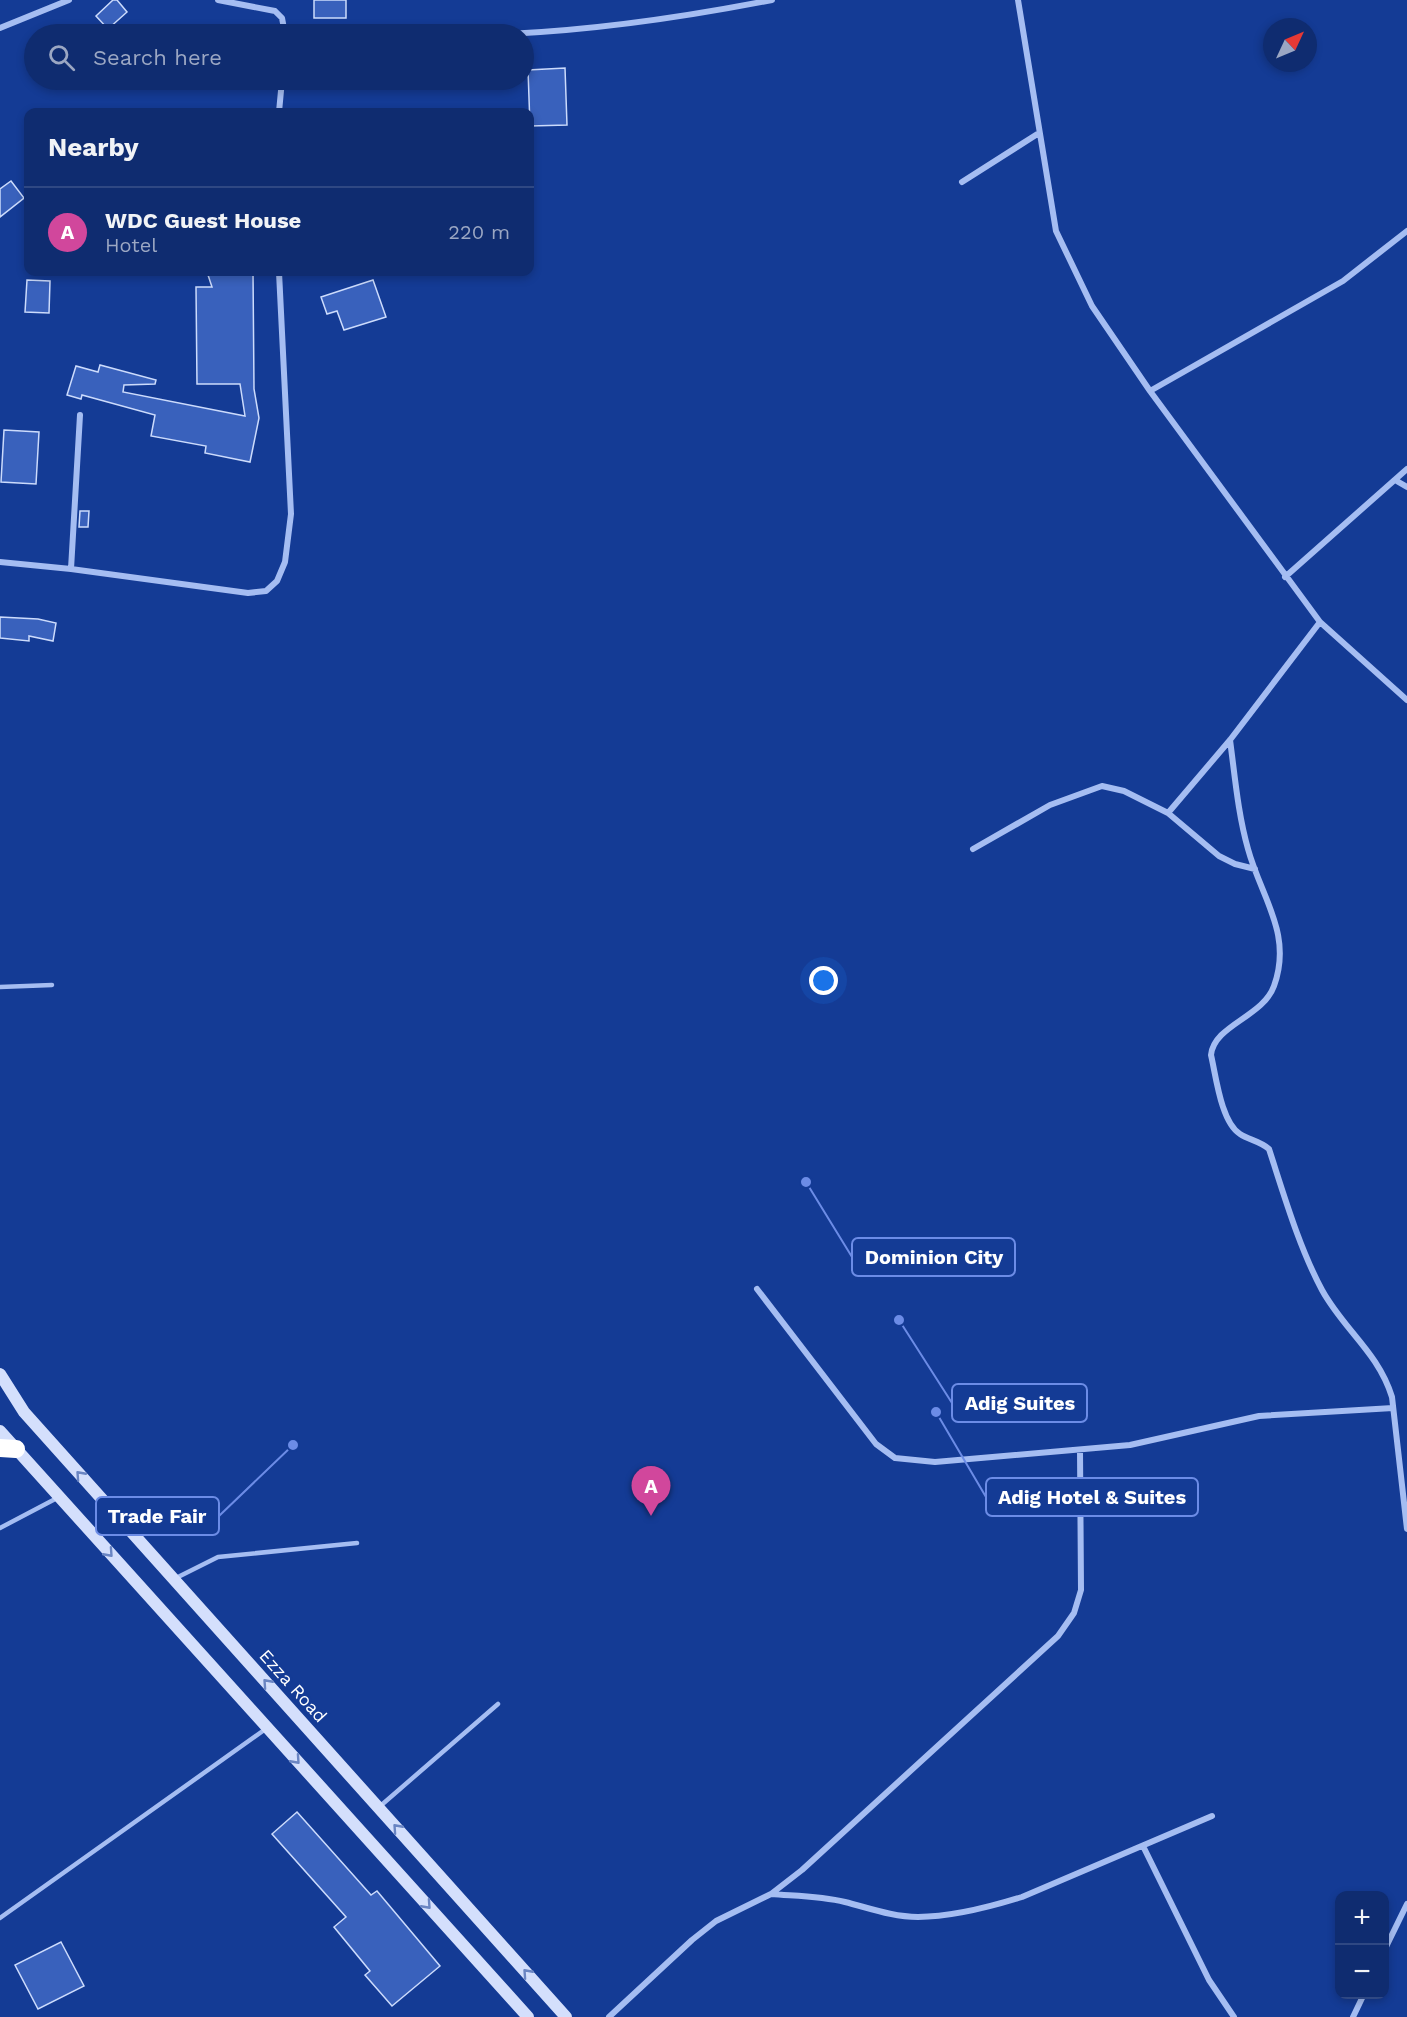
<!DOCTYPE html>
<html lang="en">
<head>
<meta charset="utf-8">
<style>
  body { margin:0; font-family:"Work Sans",sans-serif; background:#183475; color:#f1f3f6 }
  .controls { position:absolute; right:18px; bottom:18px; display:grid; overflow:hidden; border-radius:12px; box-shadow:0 3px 9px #0003 }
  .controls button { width:54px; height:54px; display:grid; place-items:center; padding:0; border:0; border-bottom:2px solid #2f4883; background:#0f2c70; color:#f1f3f6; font:30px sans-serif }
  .compass { position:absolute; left:1263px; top:18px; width:54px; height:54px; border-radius:50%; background:#0f2c70; box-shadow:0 3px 9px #0003; rotate:46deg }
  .you { position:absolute; left:824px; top:981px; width:21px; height:21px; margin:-15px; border:4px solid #fff; border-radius:50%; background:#1a73e8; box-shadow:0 0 0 9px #1a73e833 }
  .badge { display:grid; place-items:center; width:39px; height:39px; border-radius:50%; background:#8bbbb9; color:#fff; font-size:20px; font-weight:700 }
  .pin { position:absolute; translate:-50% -50px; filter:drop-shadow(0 2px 3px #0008) }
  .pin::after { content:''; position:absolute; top:32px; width:21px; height:18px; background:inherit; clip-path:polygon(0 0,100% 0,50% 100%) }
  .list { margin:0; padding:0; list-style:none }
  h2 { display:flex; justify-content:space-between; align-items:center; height:78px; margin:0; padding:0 24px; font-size:26px }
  h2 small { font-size:20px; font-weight:400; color:#9ba7c3 }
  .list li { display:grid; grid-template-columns:39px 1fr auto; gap:18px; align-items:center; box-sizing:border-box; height:90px; padding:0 24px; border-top:2px solid #2f4883 }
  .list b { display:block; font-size:22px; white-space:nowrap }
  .list p { margin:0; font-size:20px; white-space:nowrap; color:#9ba7c3 }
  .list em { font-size:20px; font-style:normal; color:#9ba7c3 }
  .icon { flex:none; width:33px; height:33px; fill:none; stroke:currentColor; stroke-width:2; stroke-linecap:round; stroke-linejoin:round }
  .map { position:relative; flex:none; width:1407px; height:2017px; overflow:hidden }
  .search { position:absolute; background:#0f2c70; box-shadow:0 3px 9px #0003; left:24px; top:24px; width:510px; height:66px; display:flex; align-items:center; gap:15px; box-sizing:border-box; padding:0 21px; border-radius:33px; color:#9ba7c3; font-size:22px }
  .panel { position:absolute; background:#0f2c70; box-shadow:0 3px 9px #0003; left:24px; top:108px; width:510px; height:168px; border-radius:12px }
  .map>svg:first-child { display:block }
  .building { fill:#3961bc; stroke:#ccdbfc; stroke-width:1.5 }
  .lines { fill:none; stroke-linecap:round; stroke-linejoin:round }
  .lane { stroke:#a5bdf2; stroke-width:4.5 }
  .street { stroke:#a5bdf2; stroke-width:6 }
  .secondary { stroke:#d4dffc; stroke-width:12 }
  .highway { stroke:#fff; stroke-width:18 }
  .oneway { stroke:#6a85c3 }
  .labels { text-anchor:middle; stroke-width:5; stroke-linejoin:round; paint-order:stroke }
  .street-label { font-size:18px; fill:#fff; stroke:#143b95 }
  .leader { fill:none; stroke:#6c8ce6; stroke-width:2 }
  .callout-dot { fill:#6c8ce6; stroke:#143b95; stroke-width:2 }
  .callout { fill:#143b95; stroke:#6c8ce6; stroke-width:2 }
  .callout-label { font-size:20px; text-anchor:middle; font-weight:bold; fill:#fff }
</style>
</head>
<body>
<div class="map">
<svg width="1407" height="2017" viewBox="0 0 1407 2017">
  <rect width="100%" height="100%" fill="#143b95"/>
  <path class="building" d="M113,0H117L127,12L108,29L96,16Z
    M314,0H346V18H314Z
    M565,68L567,125L530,126L528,70Z
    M11,181L24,198L0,217V189Z
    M207,272H253L254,389L259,418L250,462L205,453L206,446L151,436L155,415L82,395L81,399L67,395L76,366L98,372L100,365L156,380L155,384L124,385L123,392L245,416L240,384H197L196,287H212Z
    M27,280L50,281L49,313L25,312Z
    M373,280L386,317L344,330L337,311L327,314L321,297Z
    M4,430L39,432L36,484L1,482Z
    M80,511H89L88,527H79Z
    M0,617L38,619L56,623L53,641L29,636V641L0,638Z
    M297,1812L371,1895L377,1891L440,1966L392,2006L365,1975L370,1971L334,1927L346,1917L272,1834Z
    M61,1942L84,1986L38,2009L15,1965Z"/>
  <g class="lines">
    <path class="lane" d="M0,987L52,985
      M0,1528L59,1497
      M176,1578L218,1557L357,1543
      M378,1808L498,1704
      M0,1918L267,1728"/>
    <path class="street" d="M218,0L275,11L282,18L285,34
      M1018,0L1056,231L1092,306L1150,391L1320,622L1407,700
      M0,28L69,0
      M508,34C597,30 685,17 772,0
      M279,112L282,80
      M962,182L1039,133
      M1150,391L1343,281L1407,231
      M1395,480L1407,487
      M0,562L71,569L248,593L266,591L277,581L285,562L291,514L279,272
      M71,569L80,415
      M1285,577L1407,469
      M1230,740C1235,777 1238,814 1248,849C1261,897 1293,934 1274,986C1263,1017 1214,1025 1211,1055C1216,1076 1221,1122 1240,1134C1249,1140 1260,1141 1269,1149C1284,1195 1299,1247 1322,1290C1344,1330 1378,1352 1392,1397L1407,1529
      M1168,813L1230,740L1320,622
      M973,849L1050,805L1102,786L1124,791L1168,813L1219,856L1235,864L1255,869
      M757,1289L876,1444L895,1458L935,1462L1130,1445L1259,1416L1393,1408
      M1143,1846L1209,1980L1234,2017
      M771,1894C796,1896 821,1896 845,1902C869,1908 893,1917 918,1917C952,1917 990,1907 1022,1897L1212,1816
      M1384,1951L1407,1904
      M609,2017L692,1940L716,1921L771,1894L802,1870L1058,1636L1074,1613L1081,1590L1080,1450
      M1353,2017L1364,1994"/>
    <path class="secondary" d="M0,1374L24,1412L566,2017
      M0,1431L528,2017"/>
    <path class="highway" d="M0,1448L16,1449"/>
  </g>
  <defs><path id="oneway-chevron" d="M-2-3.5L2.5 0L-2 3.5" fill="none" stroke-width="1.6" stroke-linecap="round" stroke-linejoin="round" transform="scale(1.5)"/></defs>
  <g class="oneway">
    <use href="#oneway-chevron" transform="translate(80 1475) rotate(-132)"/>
    <use href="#oneway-chevron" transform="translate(109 1553) rotate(48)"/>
    <use href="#oneway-chevron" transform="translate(267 1683) rotate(-132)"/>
    <use href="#oneway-chevron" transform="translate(296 1760) rotate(48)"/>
    <use href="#oneway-chevron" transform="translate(397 1828) rotate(-132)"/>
    <use href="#oneway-chevron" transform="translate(427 1905) rotate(48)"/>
    <use href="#oneway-chevron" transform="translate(527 1973) rotate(-132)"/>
  </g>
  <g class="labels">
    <g class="street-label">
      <text transform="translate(293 1686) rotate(48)" y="6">Ezza Road</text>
    </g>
  </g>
  <path class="leader" d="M806 1182L852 1257M899 1320L952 1403M936 1412L986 1497M293 1445L219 1516"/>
  <g class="callout-dot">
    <circle cx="806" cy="1182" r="6"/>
    <circle cx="899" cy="1320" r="6"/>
    <circle cx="936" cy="1412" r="6"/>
    <circle cx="293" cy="1445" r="6"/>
  </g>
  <g class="callout">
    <rect x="852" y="1238" width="163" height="38" rx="6"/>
    <rect x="952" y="1384" width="135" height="38" rx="6"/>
    <rect x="986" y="1478" width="212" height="38" rx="6"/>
    <rect x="96" y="1497" width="123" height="38" rx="6"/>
  </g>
  <g class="callout-label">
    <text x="934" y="1264">Dominion City</text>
    <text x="1020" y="1410">Adig Suites</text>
    <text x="1092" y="1504">Adig Hotel &amp; Suites</text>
    <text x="157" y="1523">Trade Fair</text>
  </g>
</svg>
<div class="controls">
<button>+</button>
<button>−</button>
</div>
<svg class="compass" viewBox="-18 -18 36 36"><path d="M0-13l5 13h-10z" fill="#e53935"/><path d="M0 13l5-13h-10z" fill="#9ba7c3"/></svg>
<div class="you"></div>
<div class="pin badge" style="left:651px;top:1516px;background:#d1479c">A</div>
<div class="search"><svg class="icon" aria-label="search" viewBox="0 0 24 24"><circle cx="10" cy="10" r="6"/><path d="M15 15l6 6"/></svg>Search here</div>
<section class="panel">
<h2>Nearby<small></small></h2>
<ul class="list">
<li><span class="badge" style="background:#d1479c">A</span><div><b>WDC Guest House</b><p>Hotel</p></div><em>220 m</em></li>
</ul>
</section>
</div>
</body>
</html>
